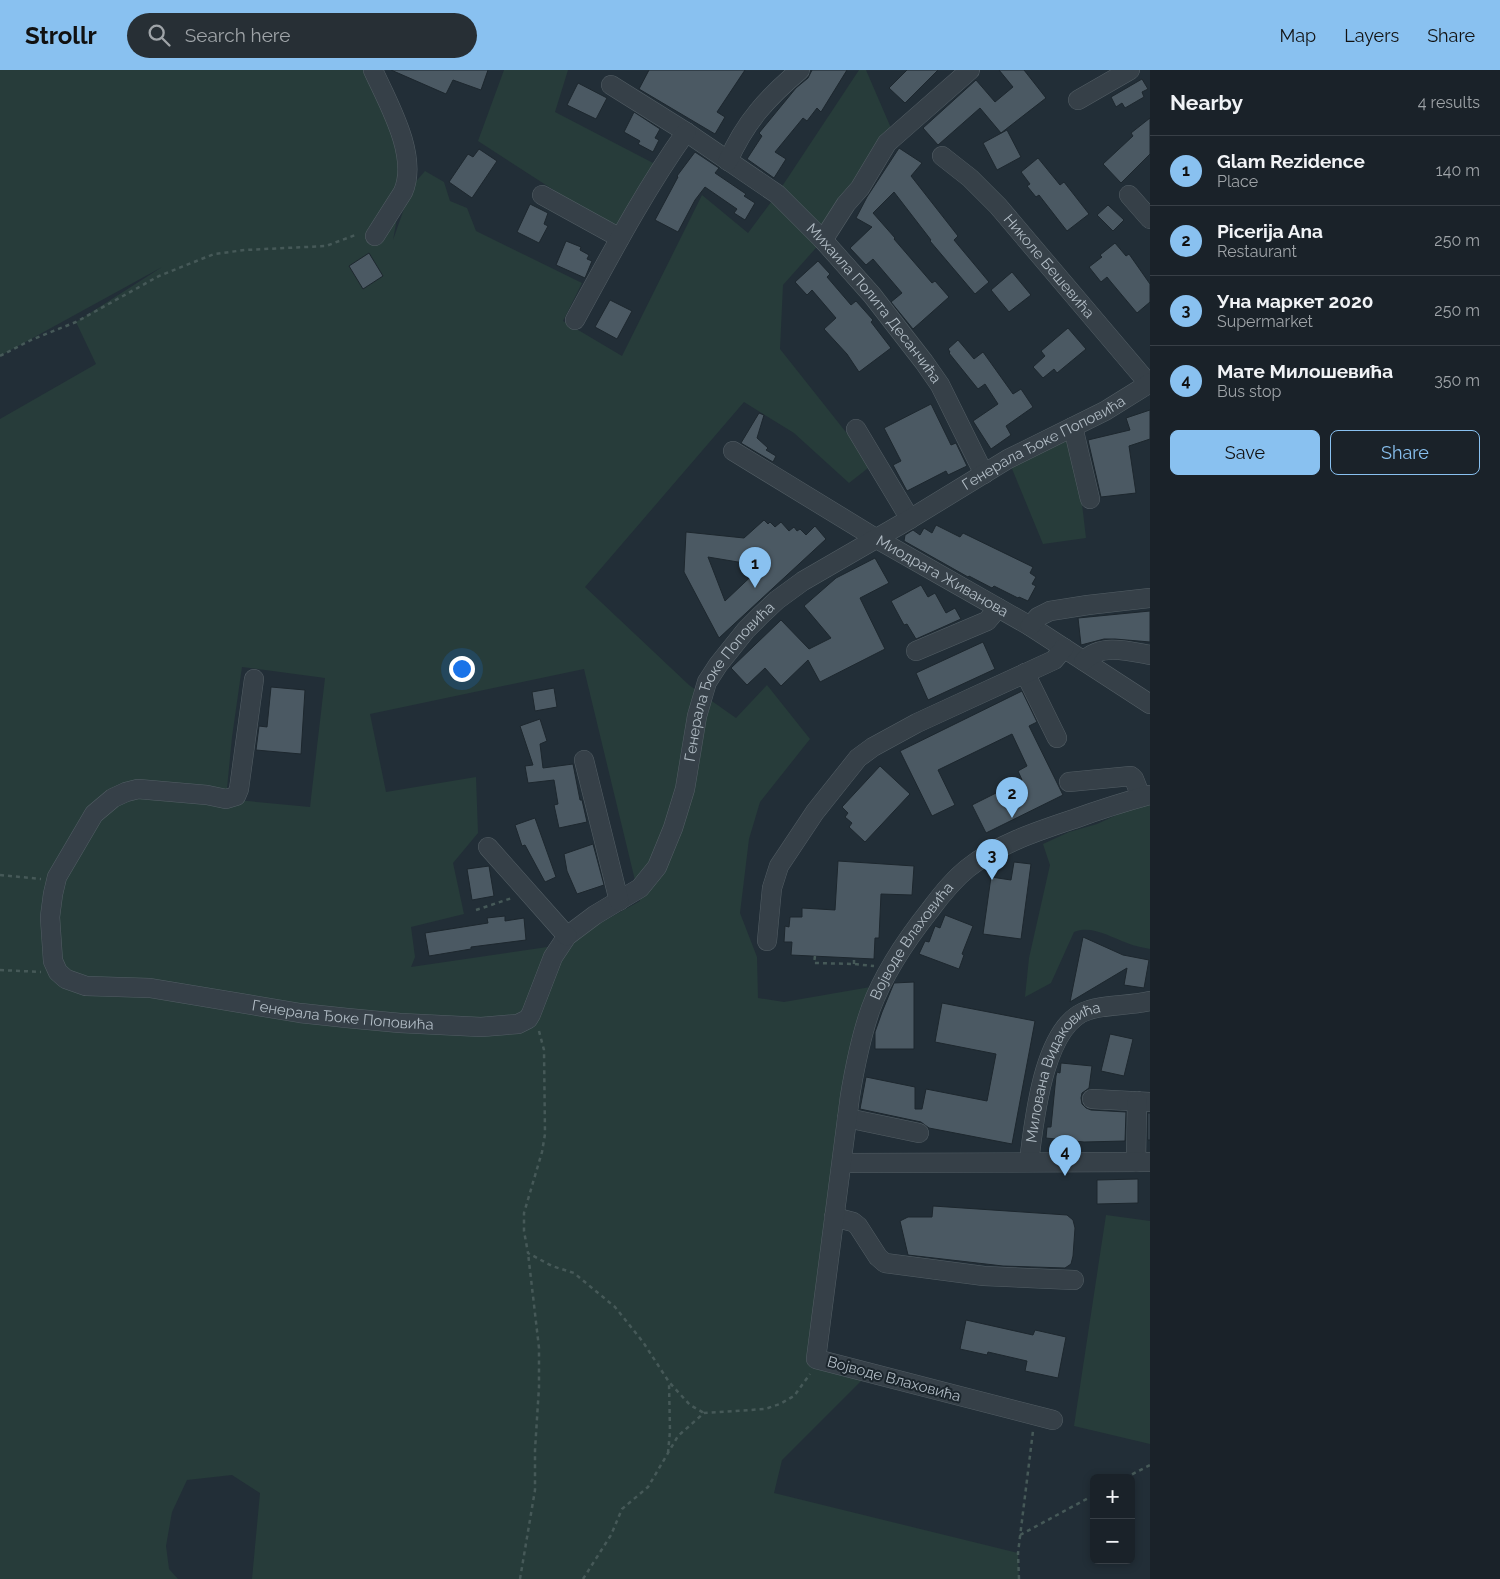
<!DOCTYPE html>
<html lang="en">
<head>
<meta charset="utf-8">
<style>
  body { margin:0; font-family:Raleway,sans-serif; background:#272f35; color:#f1f3f6 }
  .controls { position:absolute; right:15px; bottom:15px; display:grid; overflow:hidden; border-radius:8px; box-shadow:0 2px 8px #0003 }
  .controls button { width:45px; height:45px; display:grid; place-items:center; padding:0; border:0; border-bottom:1px solid #383f46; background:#1a2229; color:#f1f3f6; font:25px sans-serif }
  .you { position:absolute; left:461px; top:598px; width:18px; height:18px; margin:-12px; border:4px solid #fff; border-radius:50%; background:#1a73e8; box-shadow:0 0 0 8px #1a73e833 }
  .badge { display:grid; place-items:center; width:32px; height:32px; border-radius:50%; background:#89c1f0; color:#111; font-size:16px; font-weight:700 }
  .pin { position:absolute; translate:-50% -41px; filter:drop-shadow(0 1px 2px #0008) }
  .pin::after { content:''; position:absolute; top:26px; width:18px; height:15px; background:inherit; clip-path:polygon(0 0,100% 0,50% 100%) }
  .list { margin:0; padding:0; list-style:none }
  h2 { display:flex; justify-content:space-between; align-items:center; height:65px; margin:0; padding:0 20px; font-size:21px }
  h2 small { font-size:16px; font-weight:400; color:#9fa4a8 }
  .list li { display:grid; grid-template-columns:32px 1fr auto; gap:15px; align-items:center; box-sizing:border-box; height:70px; padding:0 20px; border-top:1px solid #383f46 }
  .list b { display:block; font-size:19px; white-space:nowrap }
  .list p { margin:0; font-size:16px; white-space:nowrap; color:#9fa4a8 }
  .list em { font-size:16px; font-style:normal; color:#9fa4a8 }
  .actions { display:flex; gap:10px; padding:15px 20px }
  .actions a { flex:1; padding:11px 0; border:1px solid #89c1f0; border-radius:8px; text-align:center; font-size:18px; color:#89c1f0 }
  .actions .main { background:#89c1f0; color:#111 }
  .icon { flex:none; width:28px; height:28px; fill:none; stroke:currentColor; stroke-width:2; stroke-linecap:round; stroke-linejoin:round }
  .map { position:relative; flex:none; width:1150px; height:1509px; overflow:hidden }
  header { display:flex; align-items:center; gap:30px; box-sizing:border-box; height:70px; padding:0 25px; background:#89c1f0; color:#111 }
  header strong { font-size:24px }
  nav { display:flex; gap:28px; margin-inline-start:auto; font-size:18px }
  .search { width:350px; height:45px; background:#272f35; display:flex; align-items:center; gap:12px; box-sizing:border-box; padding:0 18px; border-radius:28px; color:#9fa4a8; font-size:19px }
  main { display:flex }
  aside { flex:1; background:#1a2229 }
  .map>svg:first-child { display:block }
  .green { fill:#273c3a; fill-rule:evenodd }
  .building { fill:#4b5963; stroke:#1d272e; fill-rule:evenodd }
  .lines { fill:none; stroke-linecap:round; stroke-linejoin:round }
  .minor-casing { stroke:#535e65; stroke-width:20 }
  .path { stroke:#465958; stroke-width:2.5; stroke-dasharray:4 4; stroke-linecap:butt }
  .minor { stroke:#364048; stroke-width:19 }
  .labels { text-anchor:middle; stroke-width:4; stroke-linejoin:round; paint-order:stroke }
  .street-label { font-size:15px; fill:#b0bbc4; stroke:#1b252c }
</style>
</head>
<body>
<header>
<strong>Strollr</strong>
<div class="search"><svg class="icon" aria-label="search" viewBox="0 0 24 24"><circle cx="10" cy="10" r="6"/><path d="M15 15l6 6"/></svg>Search here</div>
<nav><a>Map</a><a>Layers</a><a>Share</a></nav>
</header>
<main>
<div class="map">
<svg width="1150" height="1509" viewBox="0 0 1150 1509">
  <rect width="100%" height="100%" fill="#222e37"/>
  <path class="green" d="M0,0H373L407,94L393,170L412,116L425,101L444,112L450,131L467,138L476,161L582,213L563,251L622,286L702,125L748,163L777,124L859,0H866L894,65L823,170L783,215L780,279L872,395L849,413L794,363L744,332L585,517L689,615L736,648L767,615L810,669L760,732L749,769L740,843L757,887L758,928L784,932L882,915L872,936L816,1289L869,1303L782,1390L774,1423L1018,1483L1019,1509H252L260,1423L232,1405L187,1410L172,1442L166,1476L169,1499L178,1509H0V349L96,294L76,252L162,197L0,286ZM242,597L325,608L310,737L226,729L232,667ZM584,599L640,831L561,875L411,897L415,887L411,857L464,844L453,793L478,763L476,707L386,722L370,644Z
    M504,0H568L555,42L655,94L617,161L478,71Z
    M1073,357L1086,468L1043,474L1008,389Z
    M1150,733V879C1142,877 1134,876 1127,873C1110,867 1092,855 1074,862L1051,913L1025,927L1029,888L1050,795L1043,774L1069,762L1097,754L1138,735Z
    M1106,1145L1150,1151V1374L1074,1356Z"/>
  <path class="building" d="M391,0H488L481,20L453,10L446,24Z
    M649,0H745L717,42L725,47L715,64L639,19Z
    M812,0H847L821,42L817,38L807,51L803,48L775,82L786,89L774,108L747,89L762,66L759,63L796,18L808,8Z
    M907,0H938L905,33L889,18Z
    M999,0H1024L1046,28L1001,63L980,38L938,75L923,58L976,10L995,32L1013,17Z
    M1142,9L1148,19L1142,22L1144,27L1125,38L1122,33L1116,37L1111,27Z
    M578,13L607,28L596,49L567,35Z
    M634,42L660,59L655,68L659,70L653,82L638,74L640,71L624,62Z
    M1150,48V84L1121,113L1103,94L1133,66L1131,63Z
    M1007,60L1021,87L997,100L983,73Z
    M899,78L922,93L911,106L958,166L954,170L989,212L975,224L930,171L931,170L894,122L873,143L895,168L894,169L932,213L935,211L949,227L913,259L891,232L902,223L873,189L866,195L850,178L872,157L856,148L867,127Z
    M479,79L497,91L472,128L449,112L468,84L473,87Z
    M695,82L719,98L715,103L746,124L744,126L755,133L745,150L734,143L737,139L705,117L695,130L678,162L655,150L678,107L677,106Z
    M1038,88L1060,115L1064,112L1089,144L1067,161L1039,125L1036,127L1027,116L1030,114L1021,102Z
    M530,134L548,143L544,154L548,156L539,173L517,162Z
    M1108,135L1124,150L1113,161L1097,145Z
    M566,171L581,177L580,180L589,185L587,189L592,191L585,208L556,195Z
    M1115,173L1126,186L1129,184L1150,214V232L1137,243L1111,212L1107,207L1101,212L1089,197L1102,187L1100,185Z
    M369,183L383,206L363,219L349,196Z
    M818,191L830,204L827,207L851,235L856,231L873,250L871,252L891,278L859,302L847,284L824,259L836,248L812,220L807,225L795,212Z
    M1012,202L1031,225L1009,242L991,220Z
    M610,230L632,241L617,269L595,257Z
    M1068,258L1086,279L1057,303L1054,299L1043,308L1033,297L1045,286L1041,281Z
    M958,270L974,289L983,282L1013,324L1021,319L1033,337L1006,356L1011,365L991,379L973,351L998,334L985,314L978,319L949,283L950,282L948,279Z
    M931,334L951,375L956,373L967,396L948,405L946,401L907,421L893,395L901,391L884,358Z
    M1150,340V369L1129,376L1136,423L1101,427L1088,370L1130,360L1126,348Z
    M759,343L764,345L757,368L768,378L766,380L776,386L773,392L741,373Z
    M764,450L768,454L770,452L775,457L781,452L789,461L794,457L797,461L800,459L806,465L815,456L826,469L719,568L684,502L686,462L744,468ZM708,487L762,496L725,531Z
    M936,455L960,467L963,463L1033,497L1030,503L1036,507L1032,514L1036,516L1028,531L1019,527L1018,528L994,516L992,518L969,506L968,507L904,471L905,465L913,460L920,465L924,458L932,463Z
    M875,488L889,513L860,528L885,579L820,612L808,590L781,616L765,598L747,615L731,598L781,550L809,579L831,568L804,536L836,508Z
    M921,515L928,527L935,523L946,543L955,538L961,549L916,569L907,554L904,555L891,531Z
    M1150,541V572L1115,569H1104L1081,575L1078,548Z
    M983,572L995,599L928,630L916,603Z
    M271,617L305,620L301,684L256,680L259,656L267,657Z
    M554,618L557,637L535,641L532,622Z
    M1022,621L1037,652L1029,656L1063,725L986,763L972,735L1022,710L1018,701L1027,696L1012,664L938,700L955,735L932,746L900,681Z
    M540,649L547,671L540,674L543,698L573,694L580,730H582L587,752L559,758L554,735L558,734L554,710L528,713L525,696L533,695L520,656Z
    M880,696L910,724L865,772L849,757L852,753L845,747L848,743L842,737Z
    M535,748L556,807L545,812L525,775L522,776L515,755Z
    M593,774L604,815L577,824L567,801L564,784Z
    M838,791L914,796L912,825L881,824L879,868H875L874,889L791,885L792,872H784L785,856L789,857L790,847H802V838L835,840Z
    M1014,792L1031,794L1021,869L983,864L991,807L1011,810Z
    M489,796L494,826L472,830L467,799Z
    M945,845L973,856L962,884L964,885L959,899L919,884L925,871L929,872L935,856L940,858Z
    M505,846V851L524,848L526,870L471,877V879L429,886L425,863L488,853L487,848Z
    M1083,867L1123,885L1149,890L1144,918L1124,915L1127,898L1070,932Z
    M914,912V979H875V962L882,942L894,913Z
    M942,933L1035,951L1012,1074L929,1058L921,1052L860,1039L866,1007L915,1017V1039H922L926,1019L987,1031L996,984L935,972Z
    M1110,964L1133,969L1124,1006L1101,1001Z
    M1061,993L1092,996L1089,1018L1082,1023L1081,1028L1082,1034L1086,1038L1091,1040L1126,1042L1125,1071L1084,1072L1046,1068L1047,1057H1051L1056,1006L1057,1002L1060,1003Z
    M1148,1043H1150V1070H1148Z
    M1138,1109V1133L1097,1134V1110Z
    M933,1136L1067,1145L1073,1150L1075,1158L1073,1186L1071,1194L1065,1198L1003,1196L908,1185L900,1151L908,1147H932Z
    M966,1250L1033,1265L1035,1260L1066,1267L1058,1308L1025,1301L1027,1291L988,1282L987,1285L960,1279Z"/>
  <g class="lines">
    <defs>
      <g id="minor">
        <path d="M373,0C388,33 419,86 403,122L375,166"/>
        <path id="s1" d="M611,15L686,62L777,124L823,170L872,225L924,292L940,315L984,404"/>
        <path d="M1078,30L1130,0"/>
        <path id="s2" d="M942,86L970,108L998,136L1149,314"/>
        <path d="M728,91C745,52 768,27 800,0"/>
        <path d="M542,125L620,168"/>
        <path d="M1129,125L1150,149"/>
        <path d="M823,170L846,134L860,118L887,73L970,0"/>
        <path d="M575,250C610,186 644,121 686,62"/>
        <path d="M1073,357L1090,429"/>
        <path d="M856,359L910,449"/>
        <path id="s3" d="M733,381L877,469L1030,556L1150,634"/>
        <path d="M1030,556L1038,547L1050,541L1088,535L1150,528"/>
        <path d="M916,581L987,551L998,538"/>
        <path d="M1084,591C1100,573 1129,581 1150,585"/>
        <path d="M1025,603L1057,668"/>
        <path id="s4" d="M254,609L239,719L236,726L226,729L207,725L138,719L126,722L113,728L94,744L57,807L53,824L50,847L53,891L58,902L66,909L86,916L150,918L300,943L347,948L400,953L481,957L518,954L528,949L531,944L553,887L567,866L595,845L640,818L657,797L673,758L685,719L697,646L707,612L718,595L746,560L761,545L777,530L803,511L910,449L1008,389L1105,341L1150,313"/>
        <path d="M584,690L619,831"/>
        <path d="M1069,712L1131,706L1134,709L1141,727"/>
        <path d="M488,777L567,866"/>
        <path d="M767,871L772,818L779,796L815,742L858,688L873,677L917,653L1054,590L1064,578"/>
        <path d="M1092,1029L1150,1032"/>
        <path d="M847,1048L919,1063"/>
        <path id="s5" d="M1029,1092C1034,1052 1043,953 1089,940C1108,934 1130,936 1150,931"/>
        <path d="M1136,1092L1137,1031"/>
        <path d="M842,1093L1150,1092"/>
        <path d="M834,1147L853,1152L858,1156L878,1187L885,1193L984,1206L1074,1210"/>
        <path id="s6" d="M1053,1350L816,1289L850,1026C855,996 861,966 871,938C884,903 907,869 930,840C941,825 953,810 968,798C998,774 1038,761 1074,749C1099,740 1124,732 1150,725"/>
      </g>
    </defs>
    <use href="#minor" class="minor-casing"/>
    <path class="path" d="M0,286L31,270L76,252L159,206L214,184L245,180L326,176L358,164
      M0,805L41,809
      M476,840L512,828
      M815,886L814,893L854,894L874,896
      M854,894V888
      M0,900L41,902
      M539,961L544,980L545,1064L542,1082L524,1143V1161L528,1183L552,1196L574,1203L615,1237L643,1272L669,1312L690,1335L704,1343
      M668,1383L670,1361L669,1313
      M1125,1408L1150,1395
      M1020,1465L1094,1425
      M520,1509L535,1420V1380L539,1317V1278L528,1183
      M583,1509L611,1465L622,1439L648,1417L678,1366L704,1343L765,1339L780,1334L794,1326L810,1304
      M1019,1509L1018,1483L1033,1361"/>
    <use href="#minor" class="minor"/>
  </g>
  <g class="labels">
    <g class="street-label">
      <text dy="5" stroke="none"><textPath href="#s2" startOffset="154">Николе Бешевића</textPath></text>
      <text dy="5" stroke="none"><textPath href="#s1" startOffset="345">Михаила Полита Десанчића</textPath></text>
      <text dy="5" stroke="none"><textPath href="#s4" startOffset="1734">Генерала Ђоке Поповића</textPath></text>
      <text dy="5" stroke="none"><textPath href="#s3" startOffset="244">Миодрага Живанова</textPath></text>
      <text dy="5" stroke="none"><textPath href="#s4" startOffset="1326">Генерала Ђоке Поповића</textPath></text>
      <text dy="5" stroke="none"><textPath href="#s6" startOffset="679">Војводе Влаховића</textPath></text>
      <text dy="5" stroke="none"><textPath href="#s4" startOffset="730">Генерала Ђоке Поповића</textPath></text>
      <text dy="5" stroke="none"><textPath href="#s5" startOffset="101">Милована Видаковића</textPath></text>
      <text transform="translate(894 1309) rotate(15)" y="5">Војводе Влаховића</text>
    </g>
  </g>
</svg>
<div class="controls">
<button>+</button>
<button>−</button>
</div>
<div class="you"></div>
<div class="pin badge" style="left:755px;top:518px">1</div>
<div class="pin badge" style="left:1012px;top:748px">2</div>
<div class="pin badge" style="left:992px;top:810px">3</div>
<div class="pin badge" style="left:1065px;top:1106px">4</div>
</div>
<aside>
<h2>Nearby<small>4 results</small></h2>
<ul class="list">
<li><span class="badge">1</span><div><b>Glam Rezidence</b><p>Place</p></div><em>140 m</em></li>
<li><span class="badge">2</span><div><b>Picerija Ana</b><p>Restaurant</p></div><em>250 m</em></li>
<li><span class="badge">3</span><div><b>Уна маркет 2020</b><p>Supermarket</p></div><em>250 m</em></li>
<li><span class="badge">4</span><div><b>Мате Милошевића</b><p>Bus stop</p></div><em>350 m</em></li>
</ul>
<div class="actions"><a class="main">Save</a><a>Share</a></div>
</aside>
</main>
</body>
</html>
